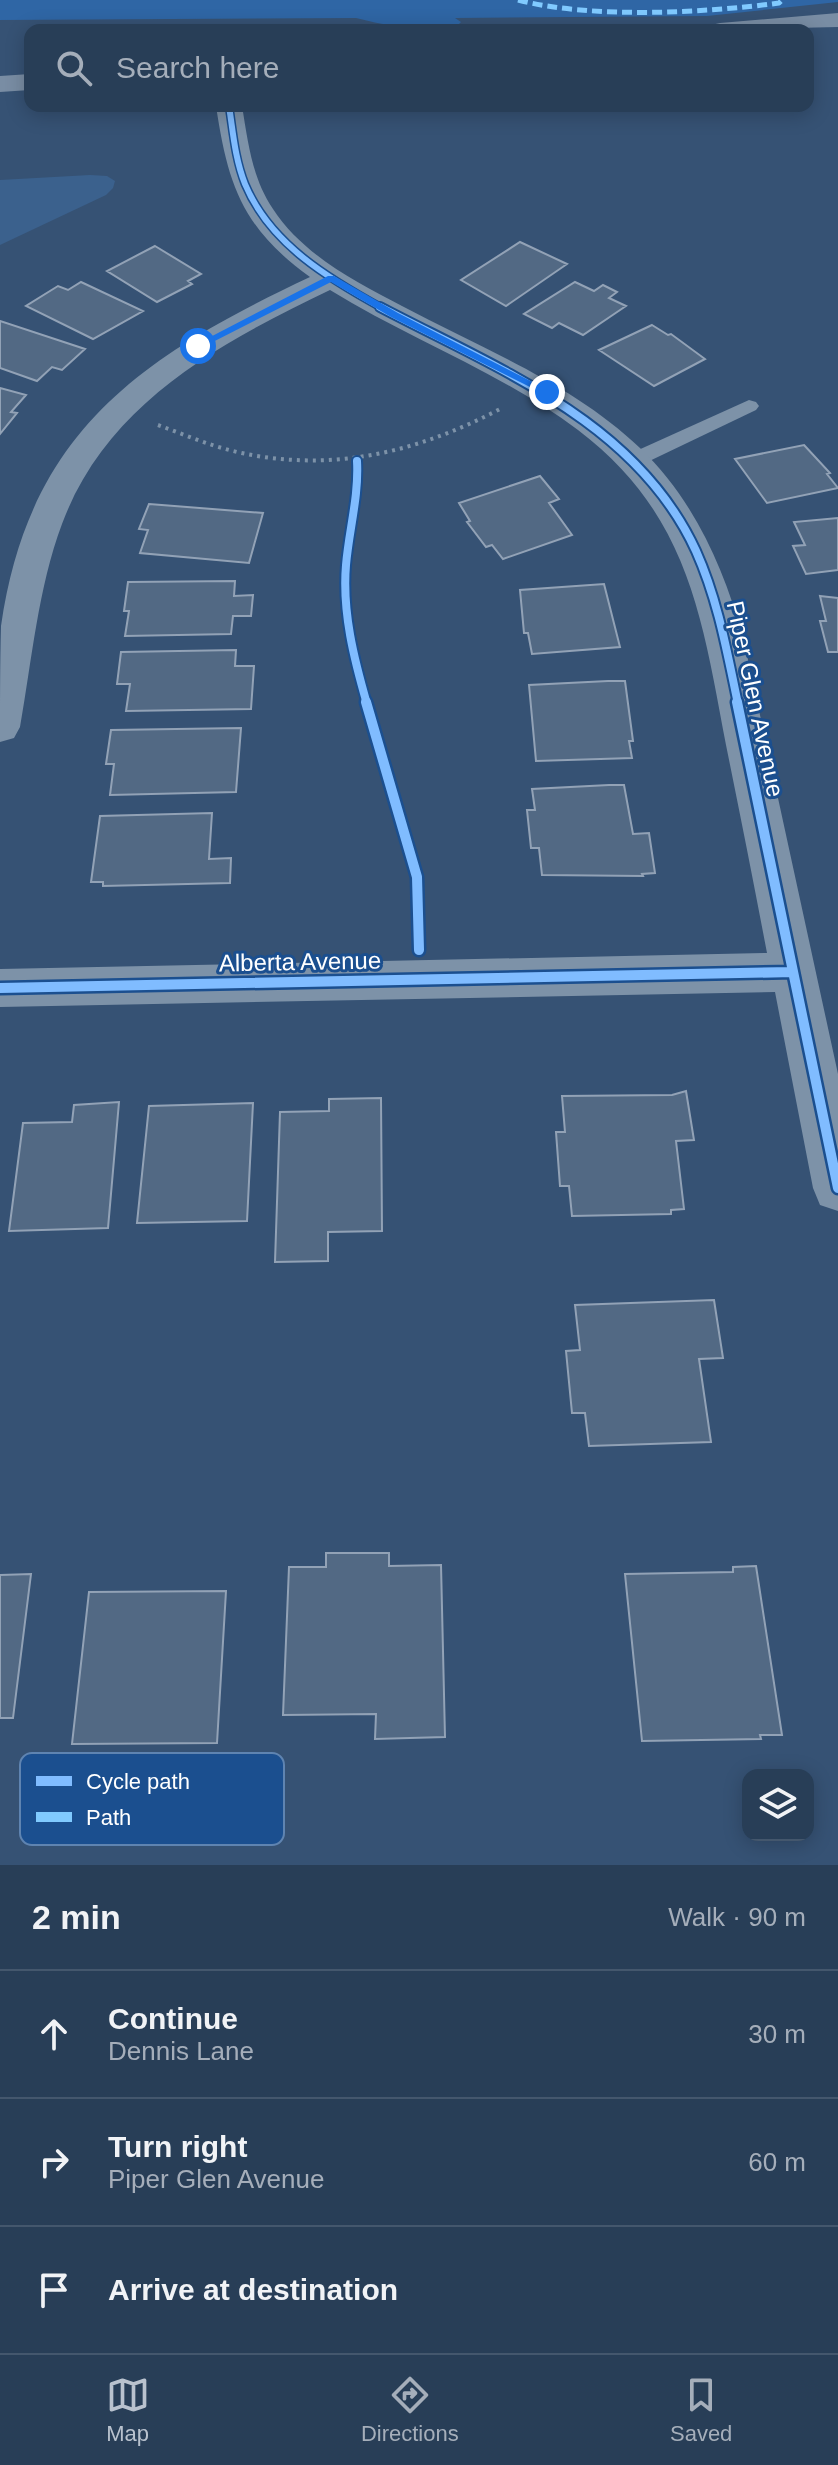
<!DOCTYPE html>
<html lang="en">
<head>
<meta charset="utf-8">
<style>
  body { margin:0; font-family:Arial,sans-serif; background:#344961; color:#f1f3f6 }
  .controls { position:absolute; right:24px; bottom:24px; display:grid; overflow:hidden; border-radius:16px; box-shadow:0 4px 20px #0003 }
  .controls button { width:72px; height:72px; display:grid; place-items:center; padding:0; border:0; border-bottom:2px solid #44576d; background:#283e57; color:#f1f3f6; font:40px sans-serif }
  .stop { position:absolute; width:24px; height:24px; margin:-18px; border:6px solid #1a73e8; border-radius:50%; background:#fff }
  .stop.end { background:#1a73e8; border-color:#fff; box-shadow:0 2px 8px #0008 }
  .list { margin:0; padding:0; list-style:none }
  h2 { display:flex; justify-content:space-between; align-items:center; height:104px; margin:0; padding:0 32px; font-size:34px }
  h2 small { font-size:26px; font-weight:400; color:#a5aeba }
  .list li { display:grid; grid-template-columns:52px 1fr auto; gap:24px; align-items:center; box-sizing:border-box; height:128px; padding:0 32px; border-top:2px solid #44576d }
  .list b { display:block; font-size:30px; white-space:nowrap }
  .list p { margin:0; font-size:26px; white-space:nowrap; color:#a5aeba }
  .list em { font-size:26px; font-style:normal; color:#a5aeba }
  .icon { flex:none; width:44px; height:44px; fill:none; stroke:currentColor; stroke-width:2; stroke-linecap:round; stroke-linejoin:round }
  .map { position:relative; flex:none; width:838px; height:1865px; overflow:hidden }
  .search { position:absolute; background:#283e57; box-shadow:0 4px 20px #0003; left:24px; right:24px; top:24px; height:88px; display:flex; align-items:center; gap:20px; box-sizing:border-box; padding:0 28px; border-radius:16px; color:#a5aeba; font-size:30px }
  .sheet { height:488px; background:#283e57 }
  nav { display:flex; justify-content:space-around; align-items:center; box-sizing:border-box; height:112px; border-top:2px solid #44576d; background:#283e57; font-size:22px; color:#a5aeba }
  nav a { display:grid; justify-items:center; gap:4px }
  nav .on { color:#b9c2ce }
  .map>svg:first-child { display:block }
  .green { fill:#2f66a5 }
  .water { fill:#3b618d }
  .building { fill:#526984; stroke:#92a2b6; stroke-width:2 }
  .lines { fill:none; stroke-linecap:round; stroke-linejoin:round }
  .path { stroke:#7d92a8; stroke-width:4; stroke-dasharray:3 5; stroke-linecap:butt }
  .lane { fill:#7d92a8; fill-rule:evenodd }
  .street { fill:#7d92a8; fill-rule:evenodd }
  .secondary { fill:#798da4; fill-rule:evenodd }
  .quiet { stroke:#80caff; stroke-width:5; stroke-dasharray:10 5; stroke-linecap:butt }
  .cycleway-far2-casing { stroke:#1b4f8f; stroke-width:9 }
  .cycleway-far1-casing { stroke:#1b4f8f; stroke-width:12 }
  .cycleway-casing { stroke:#1b4f8f; stroke-width:15 }
  .cycleway-far2 { stroke:#80bcff; stroke-width:6 }
  .cycleway-far1 { stroke:#80bcff; stroke-width:8 }
  .cycleway { stroke:#80bcff; stroke-width:10 }
  .route { fill:#1a73e8 }
  .labels { text-anchor:middle; stroke-width:6; stroke-linejoin:round; paint-order:stroke }
  .street-label { font-size:24px; fill:#fff; stroke:#1b4f8f }
  .key { fill:#1b4f8f; stroke:#5f84b1; stroke-width:2 }
  .key-label { font-size:22px; fill:#fff }
</style>
</head>
<body>
<div class="map">
<svg width="838" height="1865" viewBox="0 0 838 1865">
  <rect width="100%" height="100%" fill="#365274"/>
  <path class="green" d="M0,0H838V2L707,16L455,18L461,22L456,27C421,30 390,27 356,18L0,20Z"/>
  <path class="water" d="M90,175L107,176L115,181L113,188L106,195L0,245V180Z"/>
  <path class="building" d="M520,242L567,264L506,306L461,280Z
    M155,246L201,274L188,281L192,284L157,302L107,271Z
    M81,282L143,311L93,339L26,306L58,286L68,290Z
    M575,282L594,291L603,285L617,292L609,298L626,306L583,335L559,323L552,328L524,314Z
    M0,321L85,349L62,370L52,367L37,381L0,368Z
    M652,325L668,335L671,334L705,359L654,386L599,350Z
    M0,388L26,395L11,412L17,413L0,434Z
    M804,445L830,473L827,474L838,488L767,503L735,459Z
    M540,476L559,499L549,503L572,535L503,559L492,545L486,547L467,522L470,521L459,503Z
    M149,504L263,513L249,563L140,553L148,530L139,529Z
    M838,518V570L806,574L793,546L805,545L794,522Z
    M235,581L234,596L253,595L251,616H233L231,634L125,636L129,611H124L128,582Z
    M604,584L620,647L532,654L528,633H524L520,590Z
    M820,596L838,598V652H828L820,621H826Z
    M236,650L235,666H254L251,709L126,711L130,684H117L121,652Z
    M608,681H625L633,741H629L632,758L536,761L529,685Z
    M241,728L236,792L110,795L114,764H106L111,730Z
    M609,785H624L633,834L649,833L655,873L642,874L643,876L542,875L539,848H531L527,810H535L532,789Z
    M212,813L209,859L231,858L230,883L103,886V882H91L100,816Z
    M686,1091L694,1140L676,1141L684,1209L671,1210V1214L572,1216L569,1186H560L556,1132H565L562,1096L672,1095Z
    M381,1098L382,1231L328,1232V1261L275,1262L280,1112L329,1111V1099Z
    M119,1102L108,1228L9,1231L23,1123L72,1122L74,1105Z
    M253,1103L247,1221L137,1223L149,1106Z
    M714,1300L723,1358L699,1359L711,1442L589,1446L585,1413H572L566,1351L580,1350L575,1305Z
    M326,1553H389V1566L441,1565L445,1737L375,1739L376,1714L283,1715L289,1567H326Z
    M756,1566L782,1735H760L761,1739L642,1741L625,1574L733,1572V1567Z
    M31,1574L13,1718H0V1575Z
    M226,1591L217,1743L72,1744L89,1592Z"/>
  <g class="lines">
    <path class="path" d="M158,425C183,434 208,445 233,451C328,474 416,453 500,409"/>
    <path class="lane" d="M749,400L756,402L759,406L756,410L639,466L632,467L622,461L625,456Z"/>
    <path class="street" d="M216,106H242C248,142 252,178 273,209C303,255 356,282 402,306C483,349 573,384 640,448C694,500 723,566 743,637L838,1074V1211L820,1205L813,1188L775,992L0,1007V969L767,953C754,884 740,814 726,745C702,618 689,514 578,430C502,373 411,340 330,290C220,343 107,403 62,524C38,588 32,660 20,727L14,738L0,742C0,705 0,663 1,626C29,430 143,356 310,277C242,228 228,185 216,106Z"/>
    <path class="secondary" d="M838,13V27L708,30L711,25L720,23Z
      M30,74V90L0,92V76Z"/>
    <path class="quiet" d="M518,0C592,19 703,13 779,3L782,0"/>
    <defs>
      <path id="cycleway-far2" d="M229,106C233,132 235,159 245,184C270,244 329,279 384,309"/>
      <path id="cycleway-far1" d="M380,307C498,369 637,422 696,551C718,600 727,652 738,704
        M357,461C359,496 349,530 346,565C342,612 354,659 367,704"/>
      <path id="cycleway" d="M366,702L417,877L419,950
        M737,702L838,1188
        M0,988L793,972"/>
    </defs>
    <use href="#cycleway-far2" class="cycleway-far2-casing"/>
    <use href="#cycleway-far1" class="cycleway-far1-casing"/>
    <use href="#cycleway" class="cycleway-casing"/>
    <use href="#cycleway-far2" class="cycleway-far2"/>
    <use href="#cycleway-far1" class="cycleway-far1"/>
    <use href="#cycleway" class="cycleway"/>
  </g>
  <path class="route" d="M328,276H334L398,313L552,392L544,394L391,317L331,282L201,348L193,346Z"/>
  <g class="labels">
    <g class="street-label">
      <text transform="translate(755 699) rotate(78)" y="8">Piper Glen Avenue</text>
      <text transform="translate(300 962) rotate(-1)" y="8">Alberta Avenue</text>
    </g>
  </g>
  <rect x="20" y="1753" width="264" height="92" rx="12" class="key"/>
  <rect x="36" y="1776" width="36" height="10" fill="#80bcff"/>
  <rect x="36" y="1812" width="36" height="10" fill="#80caff"/>
  <g class="key-label">
    <text x="86" y="1789">Cycle path</text>
    <text x="86" y="1825">Path</text>
  </g>
</svg>
<div class="controls">
<button><svg class="icon" aria-label="layers" viewBox="0 0 24 24"><path d="M12 4l9 5-9 5-9-5zM3 14l9 5 9-5"/></svg></button>
</div>
<div class="stop" style="left:198px;top:346px"></div>
<div class="stop end" style="left:547px;top:392px"></div>
<div class="search"><svg class="icon" aria-label="search" viewBox="0 0 24 24"><circle cx="10" cy="10" r="6"/><path d="M15 15l6 6"/></svg>Search here</div>
</div>
<section class="sheet">
<h2>2 min<small>Walk · 90 m</small></h2>
<ul class="list">
<li><svg class="icon" aria-label="ahead" viewBox="0 0 24 24"><path d="M12 20V5M6 11l6-6 6 6"/></svg><div><b>Continue</b><p>Dennis Lane</p></div><em>30 m</em></li>
<li><svg class="icon" aria-label="right" viewBox="0 0 24 24"><path d="M7 20v-9h11M14 6l5 5-5 5"/></svg><div><b>Turn right</b><p>Piper Glen Avenue</p></div><em>60 m</em></li>
<li><svg class="icon" aria-label="arrive" viewBox="0 0 24 24"><path d="M6 21V4h12l-3 4 3 4H6"/></svg><div><b>Arrive at destination</b></div></li>
</ul>
</section>
<nav>
<a class="on"><svg class="icon" aria-label="map" viewBox="0 0 24 24"><path d="M3 6l6-2 6 2 6-2v14l-6 2-6-2-6 2zM9 4v14M15 6v14"/></svg>Map</a>
<a><svg class="icon" aria-label="directions" viewBox="0 0 24 24"><path d="M12 3l9 9-9 9-9-9zM9 14v-3h6M13 9l2 2-2 2"/></svg>Directions</a>
<a><svg class="icon" aria-label="saved" viewBox="0 0 24 24"><path d="M7 4h10v16l-5-4-5 4z"/></svg>Saved</a>
</nav>
</body>
</html>
